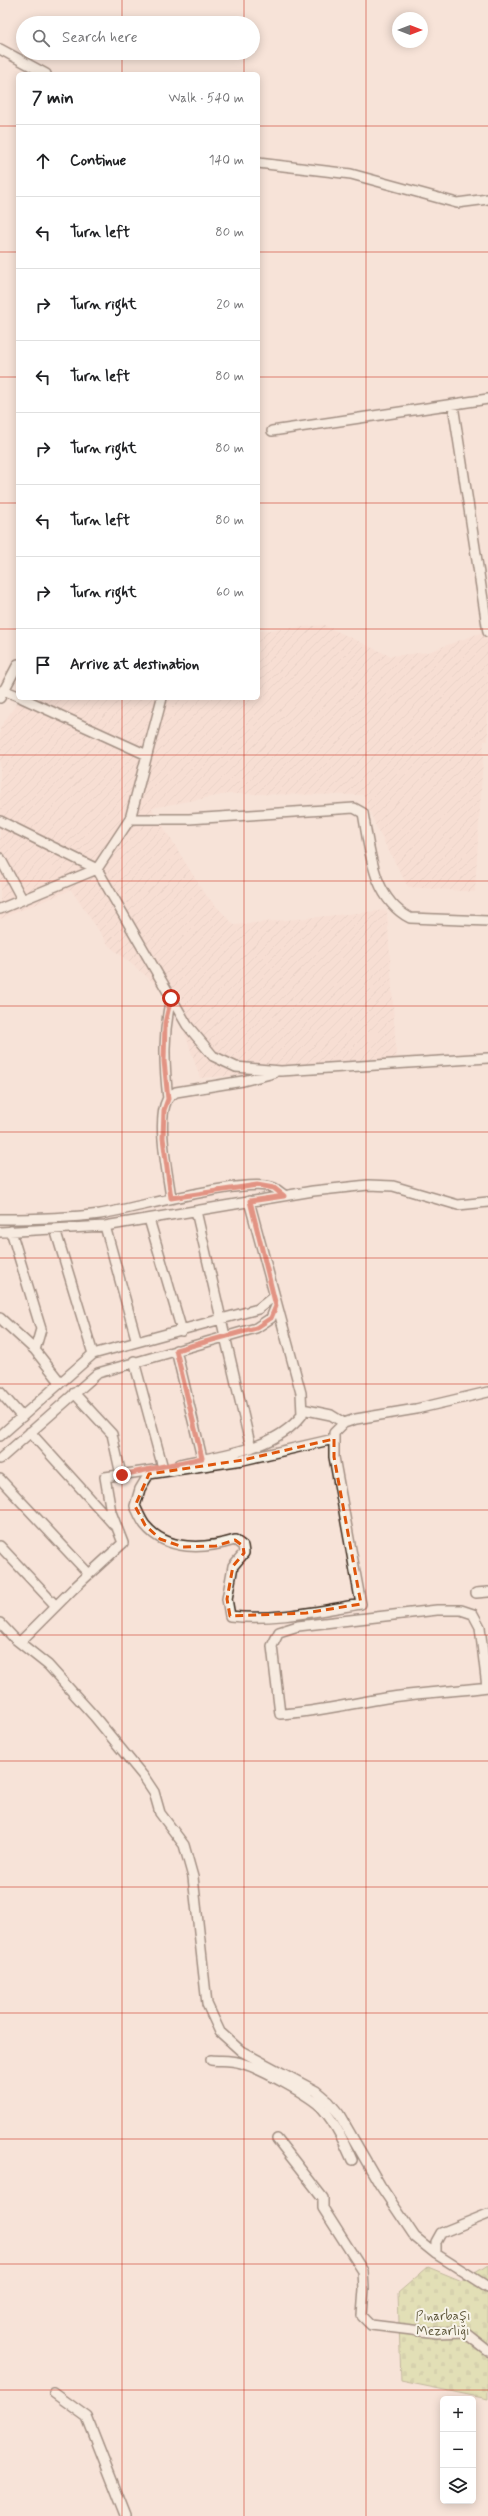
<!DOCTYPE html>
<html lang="en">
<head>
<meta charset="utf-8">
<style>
  body { margin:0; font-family:Mynerve,sans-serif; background:#f2f2f2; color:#202124 }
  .controls { position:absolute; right:12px; bottom:12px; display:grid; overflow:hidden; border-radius:6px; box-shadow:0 2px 10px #0003 }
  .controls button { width:36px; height:36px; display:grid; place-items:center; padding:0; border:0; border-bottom:1px solid #e0e0e0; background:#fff; color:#202124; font:20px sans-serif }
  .compass { position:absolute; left:392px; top:12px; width:36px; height:36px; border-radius:50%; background:#fff; box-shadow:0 2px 10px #0003; rotate:90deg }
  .stop { position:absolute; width:12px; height:12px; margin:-9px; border:3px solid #c8321e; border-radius:50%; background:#fff }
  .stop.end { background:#c8321e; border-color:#fff; box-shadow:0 1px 4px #0008 }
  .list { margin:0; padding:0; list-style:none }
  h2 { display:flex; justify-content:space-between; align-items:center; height:52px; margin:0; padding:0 16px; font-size:17px }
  h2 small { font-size:13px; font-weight:400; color:#757577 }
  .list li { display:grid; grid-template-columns:26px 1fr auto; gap:12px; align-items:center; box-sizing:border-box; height:72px; padding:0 16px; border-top:1px solid #e0e0e0 }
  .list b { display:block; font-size:15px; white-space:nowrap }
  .list em { font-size:13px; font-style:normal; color:#757577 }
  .icon { flex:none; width:22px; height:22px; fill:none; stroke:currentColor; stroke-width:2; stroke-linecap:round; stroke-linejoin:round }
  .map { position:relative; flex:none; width:488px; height:2516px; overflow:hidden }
  .search { position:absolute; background:#fff; box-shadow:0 2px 10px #0003; left:16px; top:16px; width:244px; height:44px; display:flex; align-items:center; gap:10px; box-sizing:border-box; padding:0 14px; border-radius:22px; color:#757577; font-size:15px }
  .panel { position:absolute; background:#fff; box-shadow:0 2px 10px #0003; left:16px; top:72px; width:244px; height:628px; border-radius:6px }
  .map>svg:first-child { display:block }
  .industrial { fill:url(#industrial-furrows) }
  .cemetery { fill:url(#cemetery-stones); stroke:#828256 }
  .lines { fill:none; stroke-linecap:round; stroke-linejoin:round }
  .street-casing { stroke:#3b2a1e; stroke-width:12 }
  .street { stroke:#f7f3e8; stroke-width:9 }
  .route { stroke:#c8321e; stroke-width:5 }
  .marked { fill:none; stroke:#df570d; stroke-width:3; stroke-dasharray:8 5; stroke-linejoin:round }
  .grid { fill:none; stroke:#c8321e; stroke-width:1; stroke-opacity:0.55 }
  .labels { text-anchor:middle; stroke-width:4; stroke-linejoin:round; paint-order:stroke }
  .park-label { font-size:13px; fill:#5e563a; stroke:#f7f3e8 }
</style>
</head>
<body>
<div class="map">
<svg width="488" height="2516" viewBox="0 0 488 2516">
  <defs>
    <pattern id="industrial-furrows" width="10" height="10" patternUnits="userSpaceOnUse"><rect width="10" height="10" fill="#f7d8cd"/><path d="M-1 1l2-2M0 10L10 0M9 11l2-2" fill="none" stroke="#d5bab0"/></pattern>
    <pattern id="cemetery-stones" width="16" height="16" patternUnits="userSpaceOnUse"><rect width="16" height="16" fill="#c8d98d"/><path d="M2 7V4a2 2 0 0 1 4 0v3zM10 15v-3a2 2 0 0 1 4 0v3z" fill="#adba79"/></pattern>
  </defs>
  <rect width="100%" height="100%" fill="#f7e3d8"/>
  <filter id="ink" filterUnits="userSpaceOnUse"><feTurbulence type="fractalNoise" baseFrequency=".025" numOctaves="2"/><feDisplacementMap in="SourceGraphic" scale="8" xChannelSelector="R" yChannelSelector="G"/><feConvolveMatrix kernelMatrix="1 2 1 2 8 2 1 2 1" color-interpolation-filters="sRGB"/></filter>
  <g filter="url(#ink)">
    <path class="industrial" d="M324,625L390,656L428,652L488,630V741H484L475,892L408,887L377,829L363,795L228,794L152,808L204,893L234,925L387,910L397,1064L200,1078L173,998L109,946L71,890L0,919V728L20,698H258V631Z"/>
    <path class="cemetery" d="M488,2265V2399L401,2381L398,2293L428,2267L462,2281Z"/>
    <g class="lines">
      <defs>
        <path id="street" d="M0,49L46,74
          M258,163L351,174L457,203L488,199
          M453,405L488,632
          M272,431L488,399
          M3,690L18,696
          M0,698L18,664
          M22,698L147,755
          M130,819H189L354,808L363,813C370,850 372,898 410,918L488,921
          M0,821L97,869L187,1025L213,1056L236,1067L281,1071L488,1058
          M0,858L22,899
          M0,909L97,869L130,819L162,698
          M168,1099C164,1064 163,1032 171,998
          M171,1198C168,1174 156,1121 167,1100C169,1097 173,1094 176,1092L243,1081L274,1073
          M196,1211L251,1448
          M0,1219C34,1219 67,1218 100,1214C134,1209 249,1176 274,1188C278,1190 281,1193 284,1195
          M149,1219L182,1331
          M105,1226L137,1342
          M55,1229L93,1354
          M11,1231L41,1329L35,1350
          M0,1232L105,1226L313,1191L368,1185L393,1186L458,1205L488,1202
          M0,1318L35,1350L60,1382
          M176,1350L202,1458
          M134,1361L163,1468
          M0,1392L22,1417
          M74,1393L112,1434L121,1475
          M302,1409L331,1415L344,1423
          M30,1432L114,1525
          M0,1436L93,1354L258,1309L273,1297
          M334,1439L243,1460L149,1474L140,1489L135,1506C138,1512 141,1520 145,1525C167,1552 205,1549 235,1540L243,1546L244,1553L233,1566L227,1599L230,1616C273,1621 318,1611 361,1604L334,1457V1433L344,1423L356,1419L416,1409L488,1392
          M0,1459L98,1373L256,1328L271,1318L276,1306
          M180,1464C221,1455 275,1450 302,1415L301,1393L249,1201
          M0,1479L89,1574
          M0,1546L56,1606
          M476,1593L488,1592
          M0,1623L14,1638L48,1665L94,1716L144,1777L154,1792L160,1813L184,1845L193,1877L207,2004L220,2032L241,2051L316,2091L329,2102L339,2114L380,2185L415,2237L436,2254L488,2287
          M21,1641L73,1589L123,1543L111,1512L105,1477L154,1470
          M487,1687L480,1627L473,1614L461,1610H437L298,1626L279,1632L272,1646L280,1714C321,1712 360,1701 400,1696C429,1692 459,1691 488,1687
          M211,2060C220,2061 232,2060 241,2063C259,2068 312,2096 323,2109C336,2124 344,2142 352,2160
          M277,2139L323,2198V2208L363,2271L364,2289L362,2316L371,2325L437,2333L464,2332L488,2351
          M436,2254V2242L441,2233L488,2214
          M54,2393L87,2417L126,2516"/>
      </defs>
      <use href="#street" class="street-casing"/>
      <use href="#street" class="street"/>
    </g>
  </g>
  <g class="lines" filter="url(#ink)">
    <path class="route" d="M122,1475L202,1458L176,1350L256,1328L271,1318L276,1306L250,1201L284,1196L274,1188L257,1185L171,1198L163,1138L164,1110L168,1099L164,1061L165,1023L171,998"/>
  </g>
  <path d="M0 0H488V2516H0ZM334,1439V1457L361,1604L306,1613L230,1616L227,1599L233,1566L244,1553L243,1546L235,1540L216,1546L183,1547L160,1539L145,1525L135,1506L149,1474L243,1460Z" fill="#f7e3d8" fill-opacity=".55" fill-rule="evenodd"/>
  <path class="marked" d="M334,1439V1457L361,1604L306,1613L230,1616L227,1599L233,1566L244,1553L243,1546L235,1540L216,1546L183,1547L160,1539L145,1525L135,1506L149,1474L243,1460Z"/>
  <path class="grid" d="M122,0V23M244,0V23M366,0V2516M122,53V74M244,53V74M0,126H18M258,126H488M0,252H18M258,252H488M0,377H18M258,377H488M0,503H18M258,503H488M0,629H18M258,629H488M122,698V2516M244,698V2516M0,755H488M0,881H488M0,1006H488M0,1132H488M0,1258H488M0,1384H488M0,1510H488M0,1635H488M0,1761H488M0,1887H488M0,2013H488M0,2139H488M0,2264H488M0,2390H488"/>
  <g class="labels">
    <g class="park-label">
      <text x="443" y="2320">Pınarbaşı<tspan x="443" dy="15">Mezarlığı</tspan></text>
    </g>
  </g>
</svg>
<div class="controls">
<button>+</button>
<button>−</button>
<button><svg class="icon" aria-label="layers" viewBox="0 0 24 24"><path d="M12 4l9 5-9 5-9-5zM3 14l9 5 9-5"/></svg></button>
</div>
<svg class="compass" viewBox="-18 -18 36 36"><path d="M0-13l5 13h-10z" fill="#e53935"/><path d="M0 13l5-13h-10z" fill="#757577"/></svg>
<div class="stop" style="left:171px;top:998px"></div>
<div class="stop end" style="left:122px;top:1475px"></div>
<div class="search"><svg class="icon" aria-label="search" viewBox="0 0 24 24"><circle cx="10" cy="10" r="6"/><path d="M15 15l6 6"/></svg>Search here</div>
<section class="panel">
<h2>7 min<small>Walk · 540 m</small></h2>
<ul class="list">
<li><svg class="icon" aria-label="ahead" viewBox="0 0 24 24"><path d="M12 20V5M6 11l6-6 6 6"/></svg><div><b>Continue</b></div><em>140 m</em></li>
<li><svg class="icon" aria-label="left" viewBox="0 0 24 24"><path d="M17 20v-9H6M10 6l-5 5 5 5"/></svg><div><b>Turn left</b></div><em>80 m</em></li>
<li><svg class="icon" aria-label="right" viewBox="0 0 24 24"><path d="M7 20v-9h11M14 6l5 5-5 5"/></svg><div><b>Turn right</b></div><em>20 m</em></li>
<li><svg class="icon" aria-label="left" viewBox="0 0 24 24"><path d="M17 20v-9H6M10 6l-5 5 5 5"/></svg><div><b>Turn left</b></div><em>80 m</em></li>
<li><svg class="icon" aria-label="right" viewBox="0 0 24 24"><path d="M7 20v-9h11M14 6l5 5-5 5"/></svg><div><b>Turn right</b></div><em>80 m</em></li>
<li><svg class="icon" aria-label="left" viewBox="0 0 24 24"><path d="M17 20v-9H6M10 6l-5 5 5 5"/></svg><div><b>Turn left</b></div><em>80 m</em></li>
<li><svg class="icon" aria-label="right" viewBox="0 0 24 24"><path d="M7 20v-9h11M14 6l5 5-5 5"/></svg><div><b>Turn right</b></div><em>60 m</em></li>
<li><svg class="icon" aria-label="arrive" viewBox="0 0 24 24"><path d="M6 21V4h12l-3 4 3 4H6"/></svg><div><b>Arrive at destination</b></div></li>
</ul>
</section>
</div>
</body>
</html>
